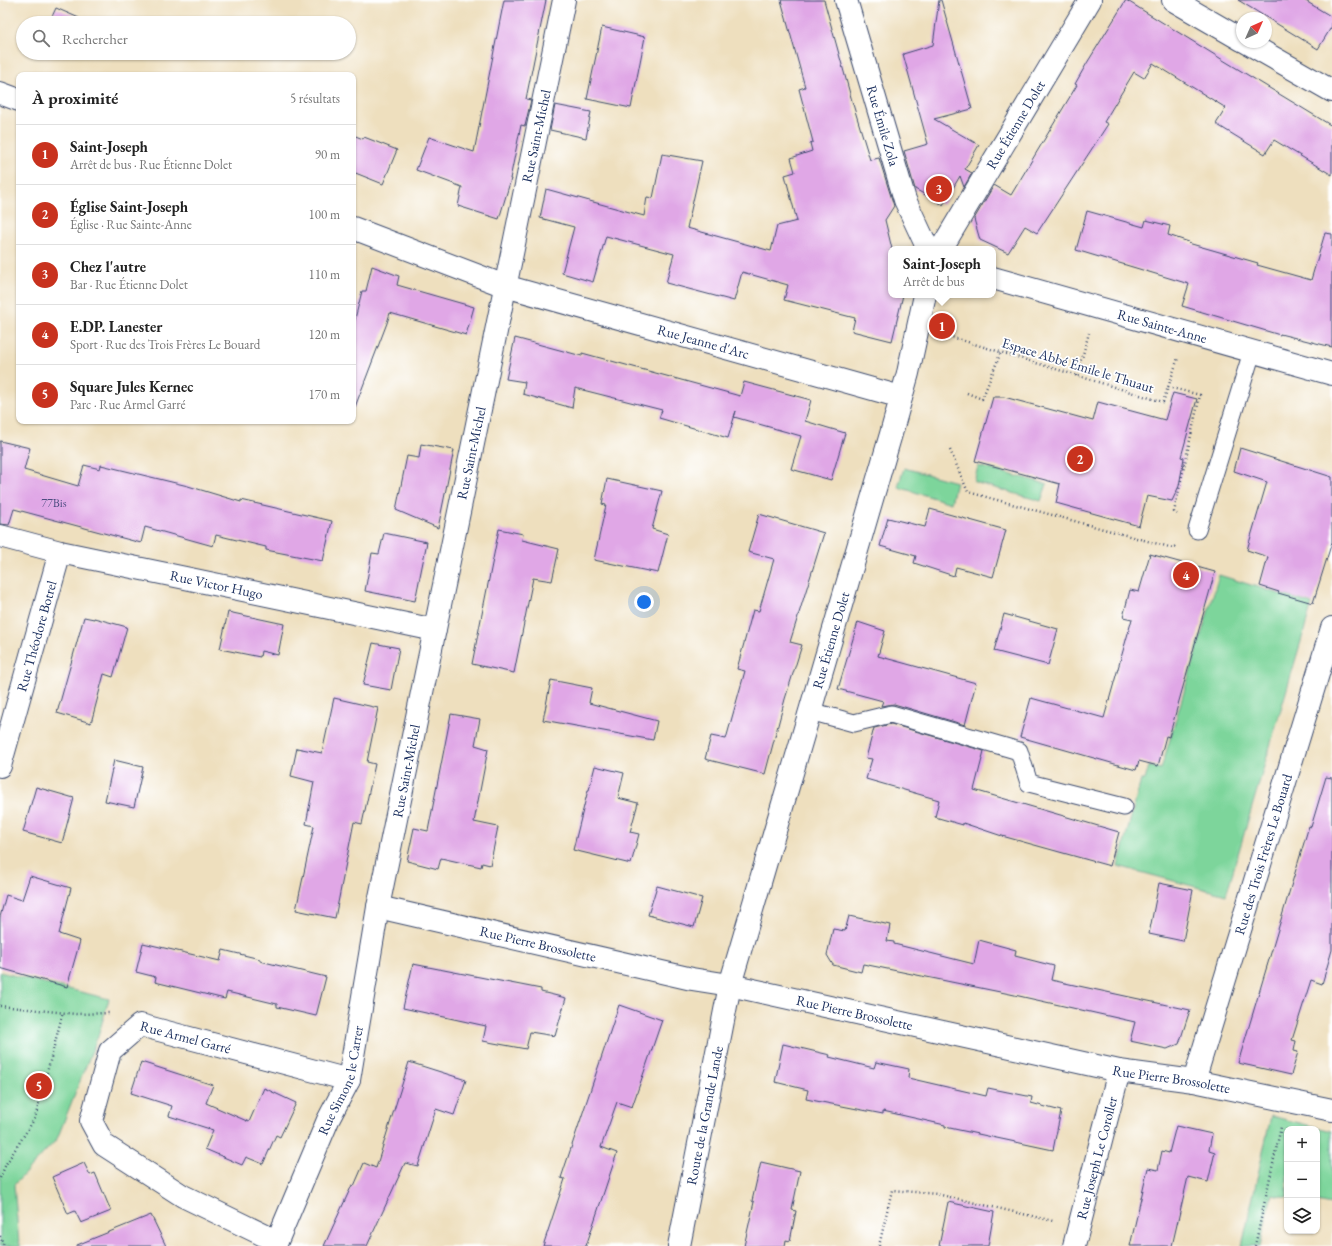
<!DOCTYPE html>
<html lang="fr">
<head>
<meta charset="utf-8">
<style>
  body { margin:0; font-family:"EB Garamond",serif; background:#f2f2f2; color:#222 }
  .controls { position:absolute; right:12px; bottom:12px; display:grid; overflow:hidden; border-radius:8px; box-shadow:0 1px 3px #0004 }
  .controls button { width:36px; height:36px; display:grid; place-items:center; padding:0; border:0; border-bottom:1px solid #e0e0e0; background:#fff; color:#222; font:20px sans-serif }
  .compass { position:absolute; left:1236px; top:12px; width:36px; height:36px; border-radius:50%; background:#fff; box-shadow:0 1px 3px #0004; rotate:45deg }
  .you { position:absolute; left:644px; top:602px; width:14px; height:14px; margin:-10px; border:3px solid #fff; border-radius:50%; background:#1a73e8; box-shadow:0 0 0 6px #1a73e833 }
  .badge { display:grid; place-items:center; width:26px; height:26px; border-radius:50%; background:#c8321e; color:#fff; font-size:13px; font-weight:700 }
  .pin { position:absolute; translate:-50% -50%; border:2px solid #fff; box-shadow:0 1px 4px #0006 }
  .popup { position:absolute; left:888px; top:246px; width:108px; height:52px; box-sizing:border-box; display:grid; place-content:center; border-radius:8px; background:#fff; filter:drop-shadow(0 1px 3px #0005); font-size:13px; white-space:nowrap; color:#767676 }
  .popup b { font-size:15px; color:#222 }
  .popup::after { content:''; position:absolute; left:50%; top:100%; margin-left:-8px; border:8px solid transparent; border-top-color:#fff }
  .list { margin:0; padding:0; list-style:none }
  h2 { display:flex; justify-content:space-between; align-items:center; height:52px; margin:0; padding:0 16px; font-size:17px }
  h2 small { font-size:13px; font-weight:400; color:#767676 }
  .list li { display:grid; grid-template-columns:26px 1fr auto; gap:12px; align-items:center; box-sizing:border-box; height:60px; padding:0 16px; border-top:1px solid #e0e0e0 }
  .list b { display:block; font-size:15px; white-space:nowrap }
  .list p { margin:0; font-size:13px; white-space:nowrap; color:#767676 }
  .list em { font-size:13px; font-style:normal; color:#767676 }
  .icon { flex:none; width:22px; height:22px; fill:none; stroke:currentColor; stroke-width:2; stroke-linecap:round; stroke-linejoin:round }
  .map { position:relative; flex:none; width:1332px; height:1246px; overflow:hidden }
  .search { position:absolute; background:#fff; box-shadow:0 1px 3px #0004; left:16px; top:16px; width:340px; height:44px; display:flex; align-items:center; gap:10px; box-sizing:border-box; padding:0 14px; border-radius:22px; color:#767676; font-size:15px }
  .panel { position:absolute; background:#fff; box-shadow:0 1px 3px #0004; left:16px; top:72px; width:340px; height:352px; border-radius:8px }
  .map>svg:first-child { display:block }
  .green { fill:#7dd59b; stroke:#4c827c }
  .building { fill:#e0a7e6 }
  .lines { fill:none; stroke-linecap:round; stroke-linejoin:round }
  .service-casing { stroke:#3b496c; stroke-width:19 }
  .minor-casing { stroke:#3b496c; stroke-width:24 }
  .tertiary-casing { stroke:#3b496c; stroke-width:24 }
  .path { stroke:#3b496c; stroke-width:2.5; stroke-dasharray:1 3; stroke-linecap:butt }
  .service { stroke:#fff; stroke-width:17 }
  .minor { stroke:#fff; stroke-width:22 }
  .tertiary { stroke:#fff; stroke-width:22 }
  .labels { text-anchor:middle; stroke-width:3.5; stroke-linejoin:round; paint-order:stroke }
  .number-label { font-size:12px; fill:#4c4d80 }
  .street-label { font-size:14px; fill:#1b2f5e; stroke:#fff }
</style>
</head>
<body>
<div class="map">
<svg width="1332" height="1246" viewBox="0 0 1332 1246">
  <rect width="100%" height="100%" fill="#fff"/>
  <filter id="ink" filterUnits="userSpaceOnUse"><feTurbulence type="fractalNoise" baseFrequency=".025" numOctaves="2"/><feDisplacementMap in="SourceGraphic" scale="8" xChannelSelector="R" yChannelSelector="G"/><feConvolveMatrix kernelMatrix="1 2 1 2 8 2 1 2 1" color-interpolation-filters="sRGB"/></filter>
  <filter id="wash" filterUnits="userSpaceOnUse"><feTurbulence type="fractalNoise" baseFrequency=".012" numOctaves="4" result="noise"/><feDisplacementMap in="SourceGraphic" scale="16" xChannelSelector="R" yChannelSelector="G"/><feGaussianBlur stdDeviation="0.9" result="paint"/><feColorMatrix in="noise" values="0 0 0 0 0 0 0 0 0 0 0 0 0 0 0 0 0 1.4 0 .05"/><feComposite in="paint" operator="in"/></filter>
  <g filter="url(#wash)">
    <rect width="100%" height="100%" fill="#eedfbe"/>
    <path class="green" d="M978,466L1047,484L1041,501L974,482Z
      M904,468L956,482L951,503L898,487Z
      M1219,575L1312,604L1226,895L1118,866L1141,780H1145L1149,766L1161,769Z
      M0,972L109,999L99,1033L57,1139L14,1185L19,1243L21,1246H0Z
      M1271,1116L1332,1131V1205L1317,1202V1129H1287V1197L1272,1194L1260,1246H1242Z"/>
    <g id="blocks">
      <path class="building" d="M504,0H546L526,99L531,100L525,126L521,125L510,179H511L499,219L458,206L462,187L416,170L429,137L474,152Z
        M781,0H824L852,101L870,160L879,158L894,206L885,220L892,249H891V295H903L892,341L852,331L855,318L784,300L788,285L742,272L734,301L666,283L674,254L606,236L593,282L562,273L574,227L540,218L546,189L644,216L647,197L653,198L662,154L702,161L687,228L771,251L777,226L797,221L785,175L795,172L791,158L812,151L810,143L813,142L799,89L805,87Z
        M939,0H941L972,109L934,119L979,145L965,169L972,173L964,187L960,176L943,205L915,189L904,151L928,144L903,54L933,45Z
        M1126,0L1223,60L1332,126V175L1274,140L1265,154L1216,124L1226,108L1153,63L1144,78L1134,72L1104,122L1108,124L1037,233L1025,226L1008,253L980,240L974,219L994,185L1011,195L1077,85L1075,84L1087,63Z
        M1238,0H1304L1332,17V26L1318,49Z
        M56,8L79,18L78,20L86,23H49Z
        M602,27L645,37L631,108L587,99Z
        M555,105L591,112L586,138L550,130Z
        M353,135L363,139L364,137L397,150L383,184L353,172Z
        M1087,211L1144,227L1146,220L1170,226L1168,235L1189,242L1188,243L1258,263L1257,265L1311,280L1325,233L1332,234V347L1280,334V335L1182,306L1189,284L1076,250Z
        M372,266L399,276L397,285L474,307L466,335L390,313L387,323L355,407L353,406V327L362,291H366Z
        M515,338L582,356V353L740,396L744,382L811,400L805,421L845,433L831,480L791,469L801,436L734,417L736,411L728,438L659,418L662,410L575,388L572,408L523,394L525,382L506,379Z
        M1173,393L1197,399L1181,457L1184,458L1179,486L1172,501L1147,496L1139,526L1056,503L1060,484L975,461L993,397H1004L1093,421L1098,402L1165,420Z
        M0,441L30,448L24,470L78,486L84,465L100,469L101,465L188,486L241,502V500L332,521L323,561L266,550V547L216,535L213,546L145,527L141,543L14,509L9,525L0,524Z
        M421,444L454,450L438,528L396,510L407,456L419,458Z
        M1240,448L1332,477V542L1313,603L1278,593L1279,592L1260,586L1268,557L1247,550L1267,482L1234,471Z
        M607,479L662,491L652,529L668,534L658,573L594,560L606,505L602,504Z
        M930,509L1006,530L993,577L956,567L954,576L914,563L916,556L880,546L888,518L925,527Z
        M759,514L824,533L790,642L802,645L785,699L765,774L705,759L711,736L726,739L745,671L737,669L753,610L759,611L774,559L748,552Z
        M499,529L523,534L522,540L559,549L552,581L533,578L514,673L472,664Z
        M384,533L427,542L415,601L365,591L372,553L379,554Z
        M1150,554L1215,572L1169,737L1166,736L1158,766L1139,761L1136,770L1020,737L1031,698L1104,718L1132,619L1123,617L1130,590L1139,592Z
        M228,612L284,624L278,655L261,651L260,657L220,649Z
        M1004,614L1058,629L1048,665L994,651Z
        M84,617L94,619V618L127,627L113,677L104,674L91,723L57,713Z
        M858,622L885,631L878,656L976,683L965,725L894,704L881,706L883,701L838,689Z
        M373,643L399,648L391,690L363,685Z
        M551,680L592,688L589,703L657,721L653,740L543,720Z
        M334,698L378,708L367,762L375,764L362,824L354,822L335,918L296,910L314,826L306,824L314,782L291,776L297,748L322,753Z
        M451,714L480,719L475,745L488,749L474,822L498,827L490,865L482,863L481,867L441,858L438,869L407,861L414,828L428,831Z
        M891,724L984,751L974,790L1119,832L1110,866L1002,836L963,823V825L935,817L939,800L866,779L872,759L866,758L874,728Z
        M114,760L143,767L134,807L105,801Z
        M595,766L624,773L618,798L638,803L630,832L639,834L631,864L573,850L588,790H589Z
        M1326,777L1332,778V950L1322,984L1311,980L1292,1040L1296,1041L1294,1051L1298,1052L1291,1075L1238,1063L1309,826L1311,827Z
        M36,787L74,798L62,843L23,832Z
        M30,876L71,888L59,934L80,941L67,987L0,968V917L6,895L22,900Z
        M1159,883L1193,890L1183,941L1149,934Z
        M657,886L702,898L694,927L648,915Z
        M849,916L890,925L887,941L894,942V944L974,964L979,940L1016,950L1015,956L1054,966L1051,980L1190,1010L1179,1044L1167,1049L1130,1041L1135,1022L1010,994L863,964L861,972L833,965L827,955L833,929L845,931Z
        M143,943L220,961L223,950L260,959V961L326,977L316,1016L277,1007V1004L227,992L225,999L155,982L156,977L136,972Z
        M413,964L541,989V992L566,998L555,1036L530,1032L526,1049L483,1041L486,1026L403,1008Z
        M619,1005L662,1020L632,1107L617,1102L601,1147L617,1153L586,1246H543L565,1179L561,1178Z
        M783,1044L830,1055L829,1057L874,1068L876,1062L909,1069L908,1078L986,1096L988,1088L1032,1097L1031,1103L1061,1111L1053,1150L945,1127V1125L883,1111V1114L806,1099L808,1090L775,1082Z
        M141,1062L213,1085L206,1103L249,1122L264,1088L296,1103L280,1137L276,1135L263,1164L246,1157L242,1165L205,1149L213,1130L169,1116L172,1106L131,1093Z
        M409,1062L466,1080L454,1115L436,1109L418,1166L405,1163L367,1246H324L352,1185L354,1186L364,1163L376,1168Z
        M1176,1126L1212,1134L1209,1150L1215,1152L1208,1182L1188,1177L1172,1246H1130L1148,1168L1158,1170L1162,1151L1169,1153Z
        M761,1162L800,1171L792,1210L796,1211L790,1241L786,1240L785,1246H744L754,1202L752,1201Z
        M84,1163L90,1175L95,1173L111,1211L81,1223L75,1211L68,1214L52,1177Z
        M948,1202L994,1212L988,1246H939Z
        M151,1215L166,1246H77V1245Z"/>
    </g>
  </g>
  <g filter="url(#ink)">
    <use href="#blocks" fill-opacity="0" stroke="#3b496c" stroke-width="1"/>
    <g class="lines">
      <defs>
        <path id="service" d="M1197,530L1252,352
          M810,711L854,723L891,714L1019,751L1029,783L1124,807"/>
        <g id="minor">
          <path id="s1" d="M846,0L905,200L928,249"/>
          <path d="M1173,0L1242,40"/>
          <path d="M1246,42L1332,91"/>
          <path id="s2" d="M993,278L1332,374"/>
          <path id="s3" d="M505,286L901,397"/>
          <path id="s4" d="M0,766L60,552"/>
          <path id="s5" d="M1194,1081L1332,628"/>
          <path id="s6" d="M276,1241L183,1196L104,1145L91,1121L110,1051L140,1025L349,1080"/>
          <path id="s7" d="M275,1246L328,1120L349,1080L378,907"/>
          <path id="s8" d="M1074,1246L1119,1071"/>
        </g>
        <g id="tertiary">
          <path id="s9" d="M564,0L378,907L692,979L730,985L1119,1071L1194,1081L1332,1110"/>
          <path d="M0,93L19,100"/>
          <path d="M353,228L505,286"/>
          <path id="s10" d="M941,249L1090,0"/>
          <path id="s11" d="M0,536L60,552L435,630"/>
          <path id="s12" d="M679,1246L730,985L891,434L908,373L925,295"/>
        </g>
      </defs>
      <use href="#service" class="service-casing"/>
      <use href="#minor" class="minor-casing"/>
      <use href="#tertiary" class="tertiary-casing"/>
      <path class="path" d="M945,335L1163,402L1178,358
        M1077,376L1089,333
        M1168,387L1200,395L1174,512L1177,514
        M967,393L982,399L1001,352
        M950,450L968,492L1173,548L1177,545
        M0,1006L76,1014L111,1013
        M0,1178L6,1164L35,1118L63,1012
        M0,1236L4,1246
        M879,1246L892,1190L937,1194L1053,1221
        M1255,1246L1281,1127"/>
      <use href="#service" class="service"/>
      <use href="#minor" class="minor"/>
      <use href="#tertiary" class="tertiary"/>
    </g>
  </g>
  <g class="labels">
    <g class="number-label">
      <text x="54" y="507">77Bis</text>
    </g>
    <g class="street-label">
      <text dy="5" stroke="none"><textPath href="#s10" startOffset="145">Rue Étienne Dolet</textPath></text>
      <text dy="5" stroke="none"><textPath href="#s1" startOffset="131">Rue Émile Zola</textPath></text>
      <text transform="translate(536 136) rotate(-78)" y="5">Rue Saint-Michel</text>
      <text dy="5" stroke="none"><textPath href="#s2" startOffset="176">Rue Sainte-Anne</textPath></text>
      <text dy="5" stroke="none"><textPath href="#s3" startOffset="206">Rue Jeanne d'Arc</textPath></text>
      <text transform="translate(1078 365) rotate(17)" y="5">Espace Abbé Émile le Thuaut</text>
      <text transform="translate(471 453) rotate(-78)" y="5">Rue Saint-Michel</text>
      <text dy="5" stroke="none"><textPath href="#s11" startOffset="222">Rue Victor Hugo</textPath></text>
      <text dy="5" stroke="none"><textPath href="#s4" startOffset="135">Rue Théodore Botrel</textPath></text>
      <text dy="5" stroke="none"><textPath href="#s12" startOffset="625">Rue Étienne Dolet</textPath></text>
      <text transform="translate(406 771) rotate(-79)" y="5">Rue Saint-Michel</text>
      <text dy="5" stroke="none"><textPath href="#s5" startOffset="237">Rue des Trois Frères Le Bouard</textPath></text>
      <text dy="5" stroke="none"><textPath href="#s9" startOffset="1090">Rue Pierre Brossolette</textPath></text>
      <text dy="5" stroke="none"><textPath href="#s9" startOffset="1414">Rue Pierre Brossolette</textPath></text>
      <text dy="5" stroke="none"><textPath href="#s6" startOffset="384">Rue Armel Garré</textPath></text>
      <text dy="5" stroke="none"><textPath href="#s9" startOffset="1738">Rue Pierre Brossolette</textPath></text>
      <text dy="5" stroke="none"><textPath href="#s7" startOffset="179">Rue Simone le Carrer</textPath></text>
      <text dy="5" stroke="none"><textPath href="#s12" startOffset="133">Route de la Grande Lande</textPath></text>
      <text dy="5" stroke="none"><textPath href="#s8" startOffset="91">Rue Joseph Le Coroller</textPath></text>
    </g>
  </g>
</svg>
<div class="controls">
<button>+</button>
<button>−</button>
<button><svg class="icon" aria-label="layers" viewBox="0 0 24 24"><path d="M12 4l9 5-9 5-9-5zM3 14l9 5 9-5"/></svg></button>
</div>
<svg class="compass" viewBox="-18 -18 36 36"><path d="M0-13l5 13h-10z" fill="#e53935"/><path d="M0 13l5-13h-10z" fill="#767676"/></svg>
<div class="you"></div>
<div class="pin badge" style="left:942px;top:326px">1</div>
<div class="popup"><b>Saint-Joseph</b>Arrêt de bus</div>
<div class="pin badge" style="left:1080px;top:459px">2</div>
<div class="pin badge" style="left:939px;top:189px">3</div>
<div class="pin badge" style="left:1186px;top:575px">4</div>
<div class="pin badge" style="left:39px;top:1086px">5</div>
<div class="search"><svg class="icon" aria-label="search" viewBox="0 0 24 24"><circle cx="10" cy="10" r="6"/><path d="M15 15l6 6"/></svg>Rechercher</div>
<section class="panel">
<h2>À proximité<small>5 résultats</small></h2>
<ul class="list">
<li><span class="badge">1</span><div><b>Saint-Joseph</b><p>Arrêt de bus · Rue Étienne Dolet</p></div><em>90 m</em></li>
<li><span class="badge">2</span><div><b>Église Saint-Joseph</b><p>Église · Rue Sainte-Anne</p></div><em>100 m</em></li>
<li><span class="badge">3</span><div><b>Chez l'autre</b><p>Bar · Rue Étienne Dolet</p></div><em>110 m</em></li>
<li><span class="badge">4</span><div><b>E.DP. Lanester</b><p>Sport · Rue des Trois Frères Le Bouard</p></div><em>120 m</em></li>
<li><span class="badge">5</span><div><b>Square Jules Kernec</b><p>Parc · Rue Armel Garré</p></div><em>170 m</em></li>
</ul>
</section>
</div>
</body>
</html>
